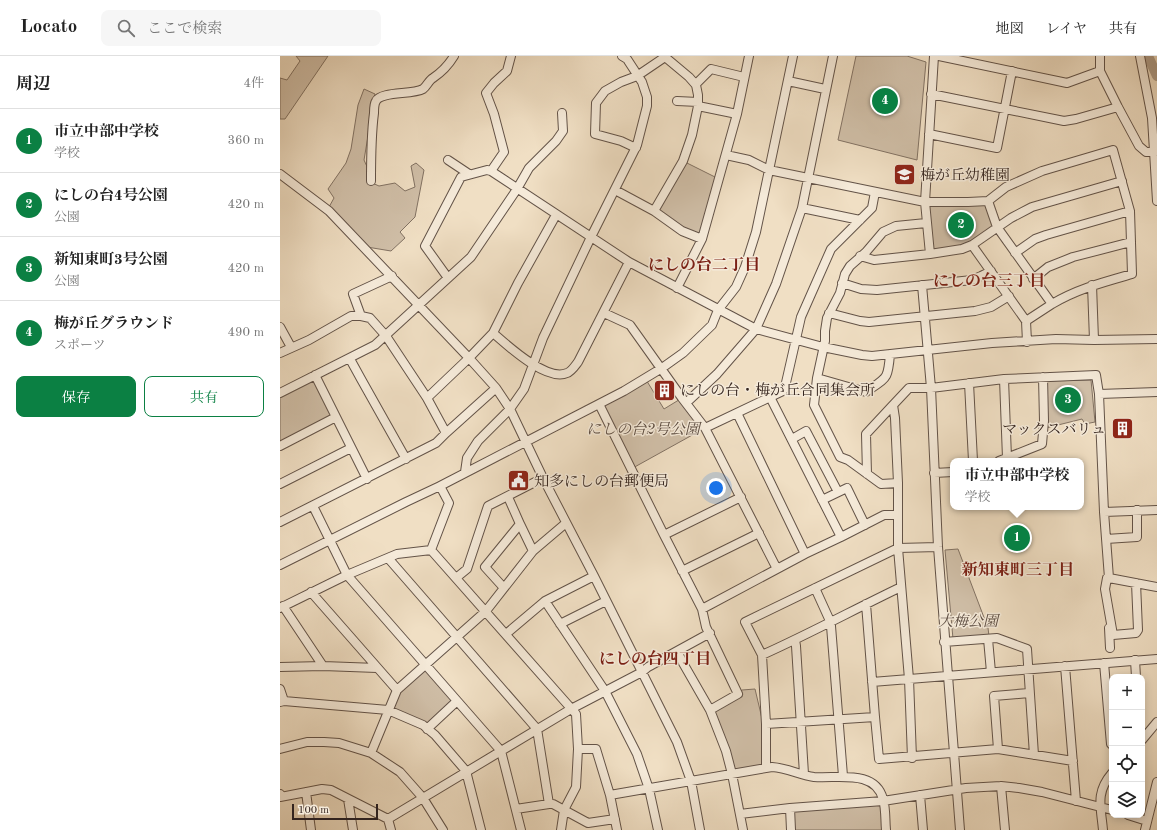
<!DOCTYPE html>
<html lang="ja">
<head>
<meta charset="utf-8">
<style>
  body { margin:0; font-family:"Old Standard TT","Noto Serif JP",serif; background:#f6f6f6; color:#222 }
  .controls { position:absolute; right:12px; bottom:12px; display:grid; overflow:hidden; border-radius:8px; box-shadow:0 2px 10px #0003 }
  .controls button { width:36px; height:36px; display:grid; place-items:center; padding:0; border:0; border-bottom:1px solid #e0e0e0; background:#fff; color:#222; font:20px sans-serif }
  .scale { position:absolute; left:12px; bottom:10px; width:86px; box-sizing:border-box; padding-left:4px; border:2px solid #34241e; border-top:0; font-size:11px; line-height:14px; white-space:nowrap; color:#34241e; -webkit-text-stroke:3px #f5ead9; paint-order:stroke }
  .you { position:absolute; left:436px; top:432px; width:14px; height:14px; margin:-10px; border:3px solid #fff; border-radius:50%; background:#1a73e8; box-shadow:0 0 0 6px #1a73e833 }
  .badge { display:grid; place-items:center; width:26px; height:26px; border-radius:50%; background:#0b8043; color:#fff; font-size:13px; font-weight:700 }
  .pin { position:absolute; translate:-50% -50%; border:2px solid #fff; box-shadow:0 1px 4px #0006 }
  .popup { position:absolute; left:670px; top:402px; width:134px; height:52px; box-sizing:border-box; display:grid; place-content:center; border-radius:8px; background:#fff; filter:drop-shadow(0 1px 3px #0005); font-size:13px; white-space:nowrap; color:#767676 }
  .popup b { font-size:15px; color:#222 }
  .popup::after { content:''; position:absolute; left:50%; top:100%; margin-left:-8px; border:8px solid transparent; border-top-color:#fff }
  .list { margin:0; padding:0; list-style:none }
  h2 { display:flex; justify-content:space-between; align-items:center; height:52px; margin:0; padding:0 16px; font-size:17px }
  h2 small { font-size:13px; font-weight:400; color:#767676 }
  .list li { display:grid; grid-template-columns:26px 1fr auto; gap:12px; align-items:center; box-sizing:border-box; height:64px; padding:0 16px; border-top:1px solid #e0e0e0 }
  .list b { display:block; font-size:15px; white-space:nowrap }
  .list p { margin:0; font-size:13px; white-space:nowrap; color:#767676 }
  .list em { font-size:13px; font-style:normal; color:#767676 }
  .actions { display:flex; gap:8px; padding:12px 16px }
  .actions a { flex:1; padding:9px 0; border:1px solid #0b8043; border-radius:8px; text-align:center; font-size:14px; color:#0b8043 }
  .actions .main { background:#0b8043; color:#fff }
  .icon { flex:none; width:22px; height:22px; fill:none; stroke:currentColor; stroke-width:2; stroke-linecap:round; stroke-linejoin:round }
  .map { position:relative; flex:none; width:877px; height:774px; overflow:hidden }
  header { display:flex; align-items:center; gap:24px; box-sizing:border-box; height:56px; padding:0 20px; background:#fff; border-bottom:1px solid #e0e0e0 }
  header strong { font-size:19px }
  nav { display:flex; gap:22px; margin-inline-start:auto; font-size:14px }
  .search { width:280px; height:36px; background:#f6f6f6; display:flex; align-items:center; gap:10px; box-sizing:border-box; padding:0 14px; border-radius:8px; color:#767676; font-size:15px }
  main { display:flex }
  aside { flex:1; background:#fff }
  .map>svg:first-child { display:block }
  .green { fill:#d0bfa8; stroke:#827263 }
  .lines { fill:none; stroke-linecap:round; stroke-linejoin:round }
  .river { stroke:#b09f8c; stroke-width:10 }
  .minor-casing { stroke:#635348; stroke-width:10 }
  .minor { stroke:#f5ead9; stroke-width:8 }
  .labels { text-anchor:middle; stroke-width:3; stroke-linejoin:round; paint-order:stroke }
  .poi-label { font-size:15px; fill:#34241e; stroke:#f5ead9; text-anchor:start }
  .park-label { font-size:15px; font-style:italic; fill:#5b4b40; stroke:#f5ead9 }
  .neighbourhood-label { font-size:16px; font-weight:bold; fill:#7a1f14; stroke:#f5ead9 }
</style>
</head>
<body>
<header>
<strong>Locato</strong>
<div class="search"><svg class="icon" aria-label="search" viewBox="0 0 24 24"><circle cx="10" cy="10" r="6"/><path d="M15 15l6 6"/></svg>ここで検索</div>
<nav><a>地図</a><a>レイヤ</a><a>共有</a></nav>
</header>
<main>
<aside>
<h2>周辺<small>4件</small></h2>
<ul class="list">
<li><span class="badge">1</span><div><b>市立中部中学校</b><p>学校</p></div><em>360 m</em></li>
<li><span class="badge">2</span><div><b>にしの台4号公園</b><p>公園</p></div><em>420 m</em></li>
<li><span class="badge">3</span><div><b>新知東町3号公園</b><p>公園</p></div><em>420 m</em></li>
<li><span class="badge">4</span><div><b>梅が丘グラウンド</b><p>スポーツ</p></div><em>490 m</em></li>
</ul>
<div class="actions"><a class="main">保存</a><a>共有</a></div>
</aside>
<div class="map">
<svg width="877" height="774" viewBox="0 0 877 774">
  <rect width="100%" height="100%" fill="#f0dfc4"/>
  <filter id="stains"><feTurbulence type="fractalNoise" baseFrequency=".005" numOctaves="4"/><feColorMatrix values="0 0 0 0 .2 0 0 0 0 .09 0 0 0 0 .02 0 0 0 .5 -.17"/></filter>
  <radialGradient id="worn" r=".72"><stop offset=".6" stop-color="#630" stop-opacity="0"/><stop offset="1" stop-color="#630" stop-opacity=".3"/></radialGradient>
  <path class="green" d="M16,0H48L5,63H0V22L7,24L20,5Z
    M576,0H627L646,6L637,104L558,84Z
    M84,33L95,38L84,104L89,115L90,126L99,130L115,127L125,135L135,131L131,110L136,107L144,114L135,161L120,176L125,182L111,195L87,191L49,151L54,142L48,133L66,107L71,93L78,49Z
    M403,105L439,123L422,183L374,155Z
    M708,145L717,171L692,189L650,198L645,146Z
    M35,319L56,361L2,389L0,384V337Z
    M365,322L384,353L402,342L425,372L351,413L319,348Z
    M811,324L815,366L805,368L802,363L766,372L762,325Z
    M678,493L708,572L709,580L673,583L665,494Z
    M147,608L177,645L147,673L108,654L117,634Z
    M475,633L484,671L486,712L452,718L430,655L462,634Z
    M601,749L602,774H515L513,755Z"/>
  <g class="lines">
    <path class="river" d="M868,0L877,20"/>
    <defs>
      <path id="minor" d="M654,0L645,146L650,198L682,193L692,189L731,162L752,151L842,125
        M659,0L787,27L820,15
        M820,0V15L838,51L859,90L866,96H875
        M860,0L872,62L877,145
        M508,25L545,33
        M416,28L431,13L464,21
        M651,38L784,65L796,63L838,51
        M397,45L418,46
        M418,50L457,58
        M649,78L717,92L732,15
        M356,92L341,85L315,78L316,47L325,35L341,26L357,20L385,1L409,21L416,29L418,39V50L412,79L403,105L374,155
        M446,99L469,104L489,114L645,146H688L708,145L726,131L762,115L833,94L850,155L852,218C824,226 797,233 772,248L717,171L708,145
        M168,104L189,118
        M211,115L224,96L214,58L206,37L214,27L227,15L231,0
        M0,118L49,155L189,302L216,332L230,353L263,422L314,520L397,686L411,725L420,774
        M91,125C91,102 91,80 94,57C94,53 94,48 96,45C101,35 132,39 143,33C147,30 149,24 153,22C162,16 168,10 174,0
        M335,134L374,155L402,175L422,183
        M522,152L580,164
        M692,189L746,265L747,286
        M735,197L755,183L766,179L850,155
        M580,200L594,204L650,198
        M168,222L145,190L181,121L207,114L211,115L349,206L476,273L543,291L582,299L592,300L712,287L776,283L814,284L877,283
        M753,223L768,211L793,201L851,186
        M562,227L581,233L597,234L692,224L701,220L711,215
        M642,229L651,332L658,491L680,774
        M812,229L814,284
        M397,232L422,183L457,58L469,0
        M324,257L350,269L402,342L425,372L497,513
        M549,257L580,265L589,266L695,255L711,251L729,240
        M81,260L73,238L112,220
        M746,265L772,248
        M0,271L11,291
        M213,277C228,290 267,326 287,317C291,316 295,310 298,306L349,206
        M0,297L29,284L71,260H81L90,262L106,280L147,342L166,377
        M70,303L81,323L126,403
        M35,319L87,423
        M537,322L586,336C607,321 608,324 610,298
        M724,323L727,402
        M689,327L693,405
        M0,337L95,289L191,201L237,133L249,112L276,85L283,75L282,57
        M819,338L877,336
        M147,342L189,302L213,277L238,227L276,159
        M406,347L437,318L476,273L496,228L522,152L553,0
        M319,348L384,479L422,553L426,571L458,638L430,654
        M457,357L525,498
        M425,372L503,335L505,331L521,261L551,193L592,152L595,136
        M512,383L526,375L558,436
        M0,390L56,361
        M719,405L762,388L764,365L763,321
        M185,416L187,402L198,385L230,353L244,333L263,282L311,181L357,89L367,50V41L362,26L347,3L342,0
        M654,417L673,416
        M587,418L586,378L613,349
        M618,427L601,428L568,404L560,401L534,349L537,322L545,285V275L547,262L560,237L565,218L570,210L586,196L603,176L616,170L646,167
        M0,428L71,392
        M228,441L240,468
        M542,444L567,432L585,469
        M33,450L67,519L221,695L241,774
        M824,456L877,454
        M0,466L156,387L166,377L216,332
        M384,479L461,441
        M561,481L604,459H618
        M826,483L857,481V454
        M151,494L296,658L298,693L296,731L284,754L281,774
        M151,494L169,447L160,430
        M108,502L257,673L269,748
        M0,509L126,446L160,430L344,335L382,312L403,297L432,269L438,254L456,231L465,211L476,176L513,0
        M402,515L479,477
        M176,522L187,513L208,450L263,422
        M829,522L877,531
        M224,532L205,511L240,468L253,495
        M535,532L550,565L551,570L563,720
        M31,536L117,634
        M265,545L325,635L357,698L369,733L378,774
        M586,548L595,661L486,668L482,599L465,566L618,492L658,491
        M3,550L43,610
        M0,552L67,519L117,498L151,494
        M422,553L525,498L561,481L490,341
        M280,568L326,545
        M829,572L830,592
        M226,578L265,545L314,520
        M708,583L711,616
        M515,584L516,590L524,718
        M664,586L717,582L747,593L754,699
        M397,595L403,607L430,654L446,695L452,718L463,774
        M482,599C529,578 575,553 621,531
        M855,604L856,621
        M824,607L831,688L832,689
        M785,610L796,745
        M0,611L43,610L97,612
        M592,626L877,603
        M0,633L4,645
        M0,646L4,645L108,654L143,669L155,679L186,715L201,774
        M595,661L599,703L718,693L793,705
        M147,673L177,645
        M862,684L877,666
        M0,693L27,686H44L59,687L91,697L120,716L143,742L163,774
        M298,693H316L330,739L337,774
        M718,693L714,640L749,637
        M91,697L117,634L206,555L253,495L286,467
        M632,702L629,623L618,492V427L615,362L613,349L629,332H651L724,323L816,319L819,338L824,456L829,522H827L825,533L833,579L856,577L858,574L856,527
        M486,712V668
        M721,730L725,774
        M26,736L31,774
        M0,738V741L42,733L51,734L108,763L111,774
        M330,739L492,711C508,712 519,719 534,721C557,723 595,713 603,743C606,753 605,764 606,774
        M640,739L643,774
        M68,743L73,774
        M510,752L511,774
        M236,753L269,748H273L308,767L335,763
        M460,758L510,752L603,745L686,732L721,730L739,732L762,736L832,754
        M848,759L867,765
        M108,763L291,653L362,616L368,611L430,577
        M823,774C821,751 815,737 832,717
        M865,774L877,726"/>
    </defs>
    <use href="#minor" class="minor-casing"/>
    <use href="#minor" class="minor"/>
  </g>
  <defs>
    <symbol id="school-square" viewBox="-11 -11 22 22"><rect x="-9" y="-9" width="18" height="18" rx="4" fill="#8f2418" stroke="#f5ead9"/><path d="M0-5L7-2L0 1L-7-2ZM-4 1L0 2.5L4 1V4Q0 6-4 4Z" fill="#fff"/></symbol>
    <symbol id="building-square" viewBox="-11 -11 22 22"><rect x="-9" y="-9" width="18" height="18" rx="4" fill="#8f2418" stroke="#f5ead9"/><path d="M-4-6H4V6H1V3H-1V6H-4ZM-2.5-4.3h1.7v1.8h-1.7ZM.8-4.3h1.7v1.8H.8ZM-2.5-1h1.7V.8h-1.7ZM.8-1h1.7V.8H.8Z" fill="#fff"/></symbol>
    <symbol id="civic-square" viewBox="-11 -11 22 22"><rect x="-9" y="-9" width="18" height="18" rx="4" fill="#8f2418" stroke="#f5ead9"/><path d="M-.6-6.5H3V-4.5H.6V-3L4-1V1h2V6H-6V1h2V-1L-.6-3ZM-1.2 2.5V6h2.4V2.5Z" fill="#fff"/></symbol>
  </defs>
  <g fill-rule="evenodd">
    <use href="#school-square" x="612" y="106" width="25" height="25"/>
    <use href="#building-square" x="372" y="322" width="25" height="25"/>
    <use href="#building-square" x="830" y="360" width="25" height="25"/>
    <use href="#civic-square" x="226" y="412" width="25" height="25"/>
  </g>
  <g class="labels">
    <g class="poi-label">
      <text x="640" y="124">梅が丘幼稚園</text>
      <text x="400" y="339">にしの台・梅が丘合同集会所</text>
      <text x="826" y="378" text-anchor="end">マックスバリュ</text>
      <text x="254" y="430">知多にしの台郵便局</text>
    </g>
    <g class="park-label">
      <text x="363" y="378">にしの台2号公園</text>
      <text x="688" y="570">大梅公園</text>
    </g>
    <g class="neighbourhood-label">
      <text x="424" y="214">にしの台二丁目</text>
      <text x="709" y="230">にしの台三丁目</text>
      <text x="738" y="519">新知東町三丁目</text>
      <text x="375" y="608">にしの台四丁目</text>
    </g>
  </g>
  <rect width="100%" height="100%" filter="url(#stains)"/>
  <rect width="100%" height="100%" fill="url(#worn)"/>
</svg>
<div class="controls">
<button>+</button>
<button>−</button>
<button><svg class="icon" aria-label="locate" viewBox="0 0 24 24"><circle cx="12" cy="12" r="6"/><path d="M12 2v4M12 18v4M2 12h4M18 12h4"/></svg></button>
<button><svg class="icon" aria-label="layers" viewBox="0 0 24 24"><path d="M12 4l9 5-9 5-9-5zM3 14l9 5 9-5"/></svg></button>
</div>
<div class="scale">100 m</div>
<div class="you"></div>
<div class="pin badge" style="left:737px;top:482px">1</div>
<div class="popup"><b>市立中部中学校</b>学校</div>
<div class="pin badge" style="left:681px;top:169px">2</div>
<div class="pin badge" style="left:788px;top:344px">3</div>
<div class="pin badge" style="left:605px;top:45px">4</div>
</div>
</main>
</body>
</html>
